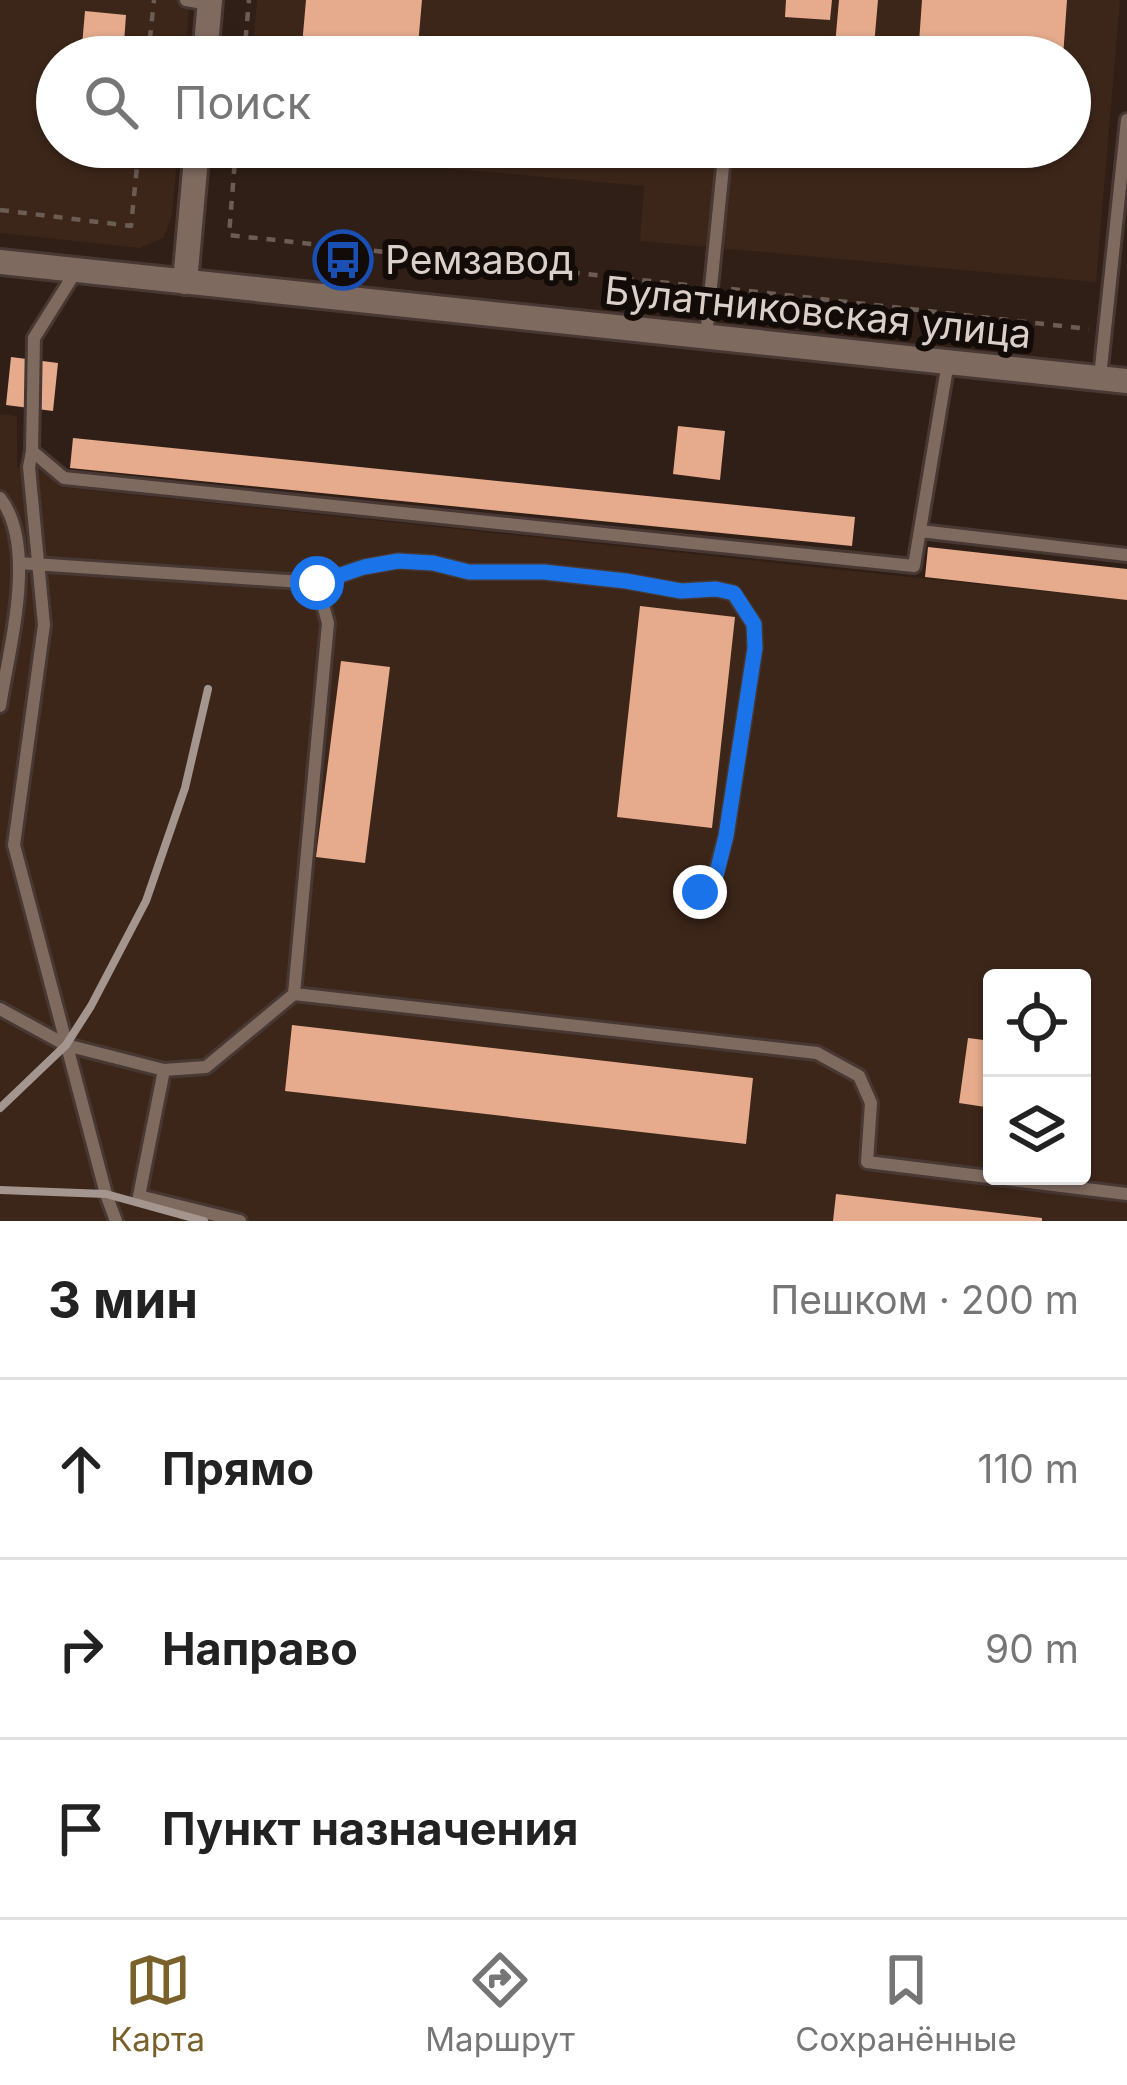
<!DOCTYPE html>
<html lang="ru">
<head>
<meta charset="utf-8">
<style>
  body { margin:0; font-family:Inter,sans-serif; background:#f6f6f6; color:#222 }
  .controls { position:absolute; right:36px; bottom:36px; display:grid; overflow:hidden; border-radius:12px; box-shadow:0 3px 9px #0004 }
  .controls button { width:108px; height:108px; display:grid; place-items:center; padding:0; border:0; border-bottom:3px solid #e0e0e0; background:#fff; color:#222; font:60px sans-serif }
  .stop { position:absolute; width:36px; height:36px; margin:-27px; border:9px solid #1a73e8; border-radius:50%; background:#fff }
  .stop.end { background:#1a73e8; border-color:#fff; box-shadow:0 3px 12px #0008 }
  .list { margin:0; padding:0; list-style:none }
  h2 { display:flex; justify-content:space-between; align-items:center; height:156px; margin:0; padding:0 48px; font-size:51px }
  h2 small { font-size:39px; font-weight:400; color:#767676 }
  .list li { display:grid; grid-template-columns:78px 1fr auto; gap:36px; align-items:center; box-sizing:border-box; height:180px; padding:0 48px; border-top:3px solid #e0e0e0 }
  .list b { display:block; font-size:45px; white-space:nowrap }
  .list em { font-size:39px; font-style:normal; color:#767676 }
  .icon { flex:none; width:66px; height:66px; fill:none; stroke:currentColor; stroke-width:2; stroke-linecap:round; stroke-linejoin:round }
  .map { position:relative; flex:none; width:1127px; height:1221px; overflow:hidden }
  .search { position:absolute; background:#fff; box-shadow:0 3px 9px #0004; left:36px; right:36px; top:36px; height:132px; display:flex; align-items:center; gap:30px; box-sizing:border-box; padding:0 42px; border-radius:66px; color:#767676; font-size:45px }
  .sheet { height:696px; background:#fff }
  nav { display:flex; justify-content:space-around; align-items:center; box-sizing:border-box; height:168px; border-top:3px solid #e0e0e0; background:#fff; font-size:33px; color:#767676 }
  nav a { display:grid; justify-items:center; gap:6px }
  nav .on { color:#7a612b }
  .map>svg:first-child { display:block }
  .built { fill:#3c261a; fill-rule:evenodd }
  .building { fill:#e5ab8c }
  .lines { fill:none; stroke-linecap:round; stroke-linejoin:round }
  .service-casing { stroke:#473833; stroke-width:18 }
  .minor-casing { stroke:#473833; stroke-width:30 }
  .path { stroke:#6b5c54; stroke-width:4.5; stroke-dasharray:9 9; stroke-linecap:butt }
  .service { stroke:#7f6a5f; stroke-width:12 }
  .minor { stroke:#7f6a5f; stroke-width:24 }
  .rail { stroke:#a4968f; stroke-width:8 }
  .route { stroke:#1a73e8; stroke-width:15 }
  .labels { text-anchor:middle; stroke-width:12; stroke-linejoin:round; paint-order:stroke }
  .poi-label { font-size:39px; fill:#dbcfc9; stroke:#130b07; text-anchor:start }
  .street-label { font-size:39px; fill:#dbcfc9; stroke:#130b07 }
</style>
</head>
<body>
<div class="map">
<svg width="1127" height="1221" viewBox="0 0 1127 1221">
  <rect width="100%" height="100%" fill="#301f16"/>
  <path class="built" d="M0,0H190L185,57H57V147H178L172,216L163,238L140,248L0,233Z
    M257,0H1120L1096,282L640,241L644,186L244,150V147H1070V57H252Z
    M0,414L17,416V467L44,468L59,487L1127,600V1221H0ZM992,978H1082V1176H992Z"/>
  <path class="building" d="M306,0H422L417,57H301Z
    M786,0H832L830,20L785,17Z
    M839,0H878L873,57H834Z
    M922,0H1067L1063,57H918Z
    M85,11L126,15L123,57H81Z
    M471,147H555L554,157L471,150Z
    M975,147H1057V156L975,151Z
    M11,357L58,363L53,411L6,405Z
    M678,426L725,431L720,480L673,474Z
    M73,438L855,517L852,546L70,468Z
    M928,547L1127,569V600L925,577Z
    M640,606L735,617L712,828L617,817Z
    M341,661L390,667L365,863L316,857Z
    M292,1025L753,1078L746,1144L285,1091Z
    M968,1038L992,1041V1108L959,1103Z
    M836,1194L1042,1218V1221H833Z"/>
  <g class="lines">
    <defs>
      <path id="service" d="M186,0L209,4
        M76,271L34,338L32,451L64,478L914,566L948,362
        M706,337L725,147
        M1100,377L1127,120
        M32,451L29,467L44,625L14,845L106,1194L116,1221
        M0,498C38,546 9,648 0,706
        M920,531L1127,555
        M19,563L317,583L364,567L398,561L433,563L469,572H544L626,581L681,591L716,589L733,593L754,624L755,648L726,836L715,876L700,892
        M294,994L328,623L317,583
        M0,1009L66,1045L164,1070L139,1196L240,1221
        M164,1070L206,1067L294,994L817,1053L859,1076L871,1103L867,1162L1127,1194"/>
      <path id="minor" d="M205,57L210,0
        M0,262L1127,381
        M185,282L197,147"/>
    </defs>
    <use href="#service" class="service-casing"/>
    <use href="#minor" class="minor-casing"/>
    <path class="path" d="M148,57L154,0
      M244,57L249,0
      M236,147L229,235L696,286
      M0,210L131,226L139,147
      M731,289L1089,329"/>
    <use href="#service" class="service"/>
    <use href="#minor" class="minor"/>
    <path class="rail" d="M0,1108L66,1045L91,1006L146,901L185,788L208,689
      M0,1190L106,1194L204,1221"/>
  </g>
  <g class="lines">
    <path class="route" d="M317,583L364,567L398,561L433,563L469,572H544L626,581L681,591L716,589L734,593L754,624L755,648L726,836L716,876L700,892"/>
  </g>
  <defs>
    <symbol id="bus-ring" viewBox="-11 -11 22 22"><circle r="9.5" fill="#130b07" stroke="#1a4fb4" stroke-width="1.5"/><path d="M-5-6H5V4H4V6H2V4H-2V6H-4V4H-5ZM-3.5-4V0h7V-4ZM-3.5 1.2v1.5H-2V1.2ZM2 1.2v1.5H3.5V1.2Z" fill="#1a4fb4"/></symbol>
  </defs>
  <g fill-rule="evenodd">
    <use href="#bus-ring" x="310" y="227" width="66" height="66"/>
  </g>
  <g class="labels">
    <g class="poi-label">
      <text x="385" y="274">Ремзавод</text>
    </g>
    <g class="street-label">
      <text transform="translate(818 312) rotate(6)" y="14">Булатниковская улица</text>
    </g>
  </g>
</svg>
<div class="controls">
<button><svg class="icon" aria-label="locate" viewBox="0 0 24 24"><circle cx="12" cy="12" r="6"/><path d="M12 2v4M12 18v4M2 12h4M18 12h4"/></svg></button>
<button><svg class="icon" aria-label="layers" viewBox="0 0 24 24"><path d="M12 4l9 5-9 5-9-5zM3 14l9 5 9-5"/></svg></button>
</div>
<div class="stop" style="left:317px;top:583px"></div>
<div class="stop end" style="left:700px;top:892px"></div>
<div class="search"><svg class="icon" aria-label="search" viewBox="0 0 24 24"><circle cx="10" cy="10" r="6"/><path d="M15 15l6 6"/></svg>Поиск</div>
</div>
<section class="sheet">
<h2>3 мин<small>Пешком · 200 m</small></h2>
<ul class="list">
<li><svg class="icon" aria-label="ahead" viewBox="0 0 24 24"><path d="M12 20V5M6 11l6-6 6 6"/></svg><div><b>Прямо</b></div><em>110 m</em></li>
<li><svg class="icon" aria-label="right" viewBox="0 0 24 24"><path d="M7 20v-9h11M14 6l5 5-5 5"/></svg><div><b>Направо</b></div><em>90 m</em></li>
<li><svg class="icon" aria-label="arrive" viewBox="0 0 24 24"><path d="M6 21V4h12l-3 4 3 4H6"/></svg><div><b>Пункт назначения</b></div></li>
</ul>
</section>
<nav>
<a class="on"><svg class="icon" aria-label="map" viewBox="0 0 24 24"><path d="M3 6l6-2 6 2 6-2v14l-6 2-6-2-6 2zM9 4v14M15 6v14"/></svg>Карта</a>
<a><svg class="icon" aria-label="directions" viewBox="0 0 24 24"><path d="M12 3l9 9-9 9-9-9zM9 14v-3h6M13 9l2 2-2 2"/></svg>Маршрут</a>
<a><svg class="icon" aria-label="saved" viewBox="0 0 24 24"><path d="M7 4h10v16l-5-4-5 4z"/></svg>Сохранённые</a>
</nav>
</body>
</html>
